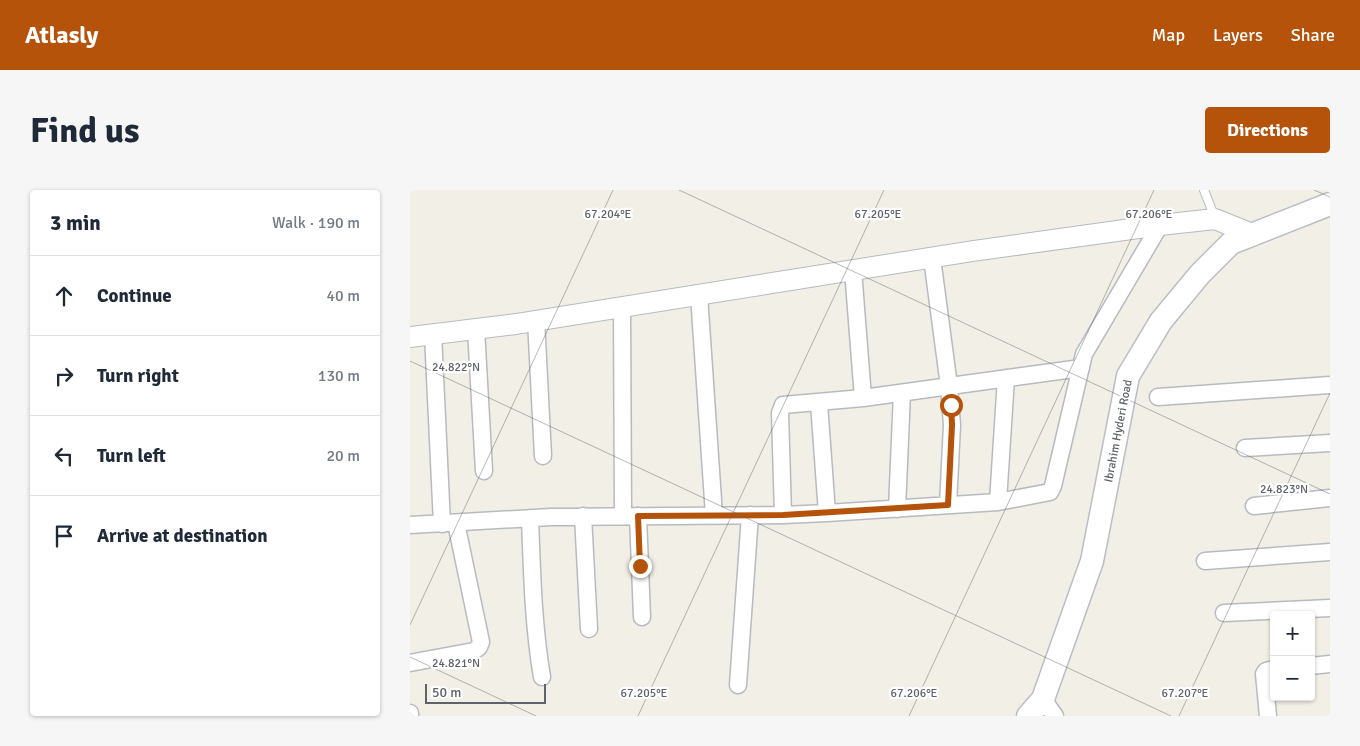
<!DOCTYPE html>
<html lang="en">
<head>
<meta charset="utf-8">
<style>
  body { margin:0; font-family:Signika,sans-serif; background:#f6f6f7; color:#1f2937 }
  .controls { position:absolute; right:15px; bottom:15px; display:grid; overflow:hidden; border-radius:5px; box-shadow:0 1px 4px #0004 }
  .controls button { width:45px; height:45px; display:grid; place-items:center; padding:0; border:0; border-bottom:1px solid #e0e1e3; background:#fff; color:#1f2937; font:25px sans-serif }
  .scale { position:absolute; left:15px; bottom:12px; width:121px; box-sizing:border-box; padding-left:5px; border:2px solid #5e6369; border-top:0; font-size:14px; line-height:18px; white-space:nowrap; color:#5e6369; -webkit-text-stroke:4px #fff; paint-order:stroke }
  .stop { position:absolute; width:15px; height:15px; margin:-11px; border:4px solid #b45309; border-radius:50%; background:#fff }
  .stop.end { background:#b45309; border-color:#fff; box-shadow:0 1px 5px #0008 }
  .list { margin:0; padding:0; list-style:none }
  h2 { display:flex; justify-content:space-between; align-items:center; height:65px; margin:0; padding:0 20px; font-size:21px }
  h2 small { font-size:16px; font-weight:400; color:#747a83 }
  .list li { display:grid; grid-template-columns:32px 1fr auto; gap:15px; align-items:center; box-sizing:border-box; height:80px; padding:0 20px; border-top:1px solid #e0e1e3 }
  .list b { display:block; font-size:19px; white-space:nowrap }
  .list em { font-size:16px; font-style:normal; color:#747a83 }
  .icon { flex:none; width:28px; height:28px; fill:none; stroke:currentColor; stroke-width:2; stroke-linecap:round; stroke-linejoin:round }
  .map { position:relative; flex:none; width:920px; height:526px; overflow:hidden; border-radius:5px }
  header { display:flex; align-items:center; gap:30px; box-sizing:border-box; height:70px; padding:0 25px; background:#b45309; color:#fff }
  header strong { font-size:24px }
  nav { display:flex; gap:28px; margin-inline-start:auto; font-size:18px }
  .intro { display:flex; align-items:center; justify-content:space-between; box-sizing:border-box; height:120px; padding:0 30px }
  h1 { margin:0; font-size:35px }
  .button { padding:12px 22px; border-radius:5px; background:#b45309; color:#fff; font-size:18px; font-weight:700 }
  main { display:flex; gap:30px; padding:0 30px }
  aside { flex:1; background:#fff; border-radius:5px; box-shadow:0 1px 4px #0004 }
  .map>svg:first-child { display:block }
  .lines { fill:none; stroke-linecap:round; stroke-linejoin:round }
  .service-casing { stroke:#b7babf; stroke-width:10 }
  .minor-casing { stroke:#b7babf; stroke-width:19 }
  .tertiary-casing { stroke:#b7babf; stroke-width:22 }
  .secondary-casing { stroke:#babec4; stroke-width:25 }
  .service { stroke:#fff; stroke-width:8 }
  .minor { stroke:#fff; stroke-width:16 }
  .tertiary { stroke:#fff; stroke-width:20 }
  .secondary { stroke:#fff; stroke-width:22 }
  .route { stroke:#b45309; stroke-width:6 }
  .ticks { fill:none; stroke:#5e6369; stroke-width:1; stroke-opacity:0.45 }
  .labels { text-anchor:middle; stroke-width:4.5; stroke-linejoin:round; paint-order:stroke }
  .street-label { font-size:12px; fill:#5e6369; stroke:#fff }
  .ticks-label { font-size:12px; text-anchor:middle; fill:#5e6369; stroke:#fff; stroke-width:4.5; stroke-linejoin:round; paint-order:stroke }
</style>
</head>
<body>
<header>
<strong>Atlasly</strong>
<nav><a>Map</a><a>Layers</a><a>Share</a></nav>
</header>
<div class="intro"><h1>Find us</h1><a class="button">Directions</a></div>
<main>
<aside>
<h2>3 min<small>Walk · 190 m</small></h2>
<ul class="list">
<li><svg class="icon" aria-label="ahead" viewBox="0 0 24 24"><path d="M12 20V5M6 11l6-6 6 6"/></svg><div><b>Continue</b></div><em>40 m</em></li>
<li><svg class="icon" aria-label="right" viewBox="0 0 24 24"><path d="M7 20v-9h11M14 6l5 5-5 5"/></svg><div><b>Turn right</b></div><em>130 m</em></li>
<li><svg class="icon" aria-label="left" viewBox="0 0 24 24"><path d="M17 20v-9H6M10 6l-5 5 5 5"/></svg><div><b>Turn left</b></div><em>20 m</em></li>
<li><svg class="icon" aria-label="arrive" viewBox="0 0 24 24"><path d="M6 21V4h12l-3 4 3 4H6"/></svg><div><b>Arrive at destination</b></div></li>
</ul>
</aside>
<div class="map">
<svg width="920" height="526" viewBox="0 0 920 526">
  <rect width="100%" height="100%" fill="#f2efe7"/>
  <g class="lines">
    <defs>
      <path id="service" d="M794,0L805,28"/>
      <path id="minor" d="M522,68L539,196L542,235L538,315
        M443,80L453,208
        M289,105L304,325
        M212,117L213,326
        M126,130L133,266
        M66,139L74,281
        M23,144L32,334
        M748,207L920,195
        M409,213L417,323
        M835,258L920,253
        M588,312L596,188
        M844,316L920,308
        M487,319L492,203
        M373,325L370,223L373,215L453,208L671,178
        M173,326L179,439
        M228,326L232,427
        M120,328C122,381 123,434 132,487
        M0,335L141,327L373,325L417,323L588,312L640,302L643,296L674,164L750,35
        M795,371L920,362
        M814,423L920,418
        M0,473L64,461L69,457L71,452L46,333
        M901,476L920,474
        M328,495L340,325
        M633,509L645,526
        M0,523V526
        M858,526L854,484L856,481L864,479"/>
      <path id="tertiary" d="M0,147L106,134L563,61L750,35L805,29L842,44"/>
      <path id="secondary" d="M618,526L633,509L682,371L718,186L751,131L790,84L821,53L920,14"/>
    </defs>
    <use href="#service" class="service-casing"/>
    <use href="#minor" class="minor-casing"/>
    <use href="#tertiary" class="tertiary-casing"/>
    <use href="#secondary" class="secondary-casing"/>
    <use href="#service" class="service"/>
    <use href="#minor" class="minor"/>
    <use href="#tertiary" class="tertiary"/>
    <use href="#secondary" class="secondary"/>
  </g>
  <g class="lines">
    <path class="route" d="M230,376L228,326L373,325L538,315L542,235L541,215"/>
  </g>
  <path class="ticks" d="M269,0L920,304M904,0L920,7M0,171L761,526M0,435L203,0M0,467L126,526M228,526L474,0M499,526L744,0M769,526L920,203"/>
  <g class="labels">
    <g class="street-label">
      <text transform="translate(708 241) rotate(-79)" y="4">Ibrahim Hyderi Road</text>
    </g>
  </g>
  <g class="ticks-label">
    <text x="198" y="28">67.204°E</text>
    <text x="468" y="28">67.205°E</text>
    <text x="739" y="28">67.206°E</text>
    <text x="46" y="181">24.822°N</text>
    <text x="874" y="303">24.823°N</text>
    <text x="46" y="477">24.821°N</text>
    <text x="234" y="507">67.205°E</text>
    <text x="504" y="507">67.206°E</text>
    <text x="775" y="507">67.207°E</text>
  </g>
</svg>
<div class="controls">
<button>+</button>
<button>−</button>
</div>
<div class="scale">50 m</div>
<div class="stop" style="left:541px;top:215px"></div>
<div class="stop end" style="left:230px;top:376px"></div>
</div>
</main>
</body>
</html>
